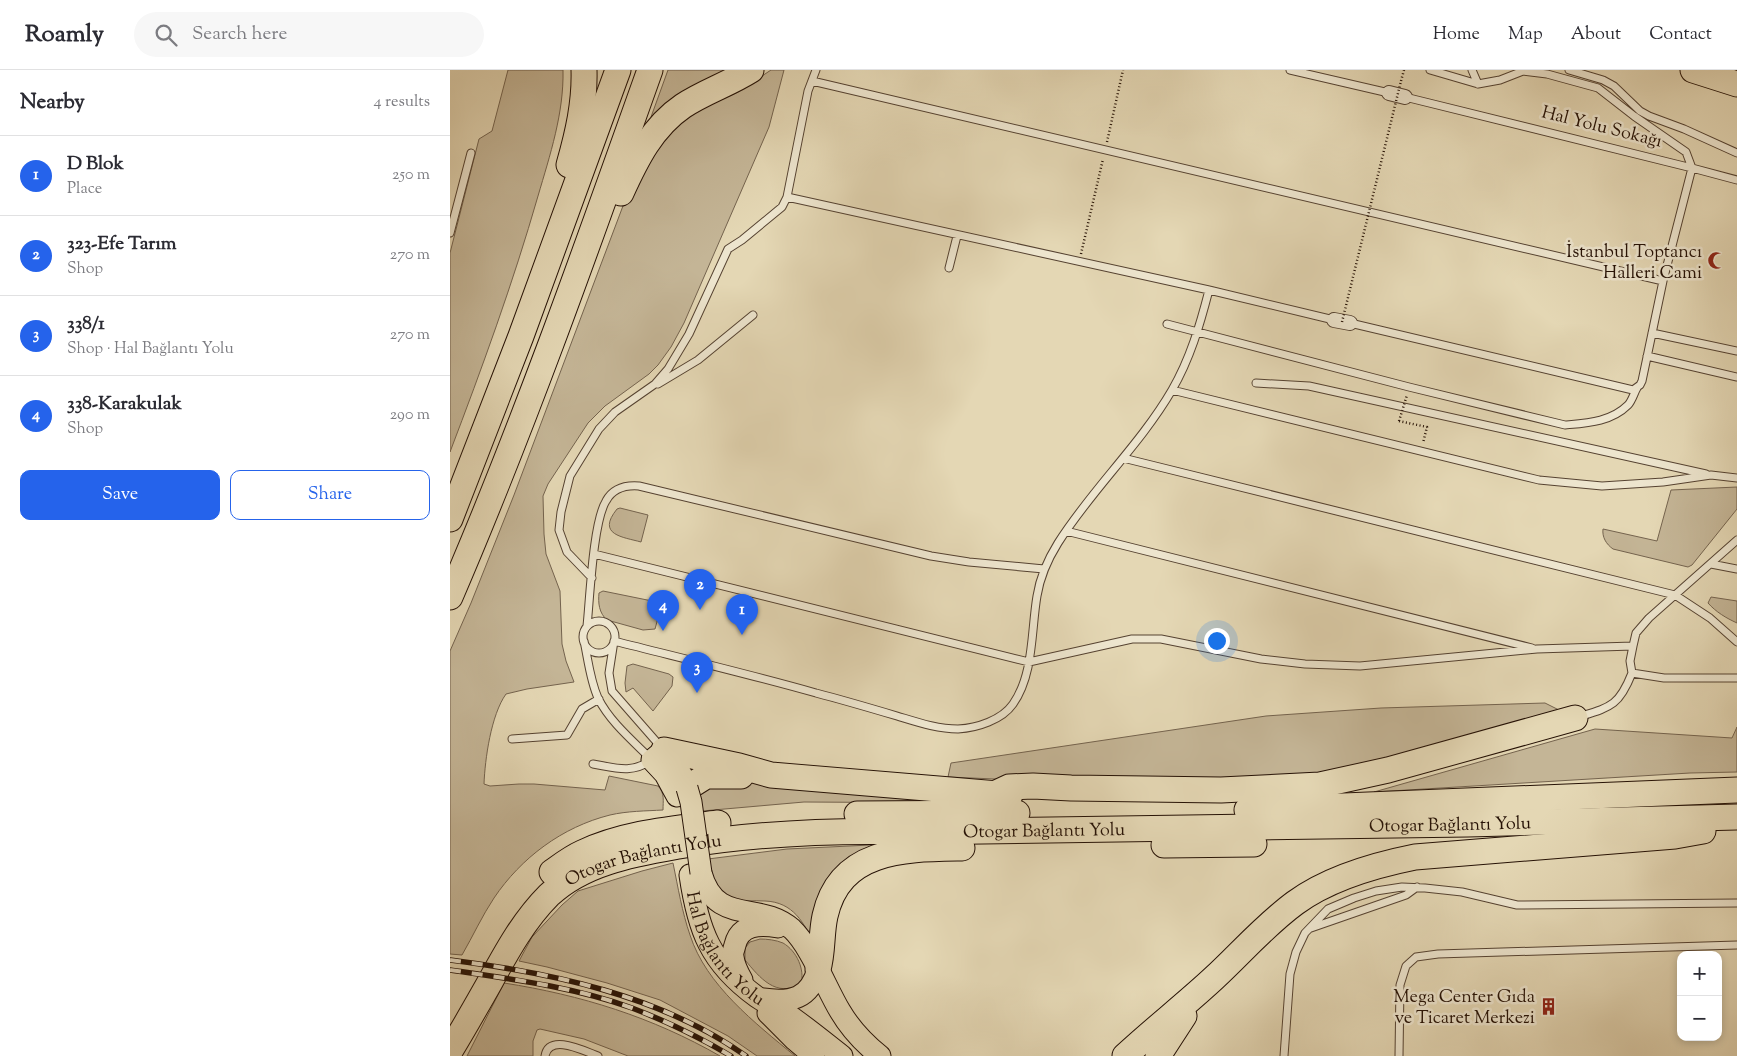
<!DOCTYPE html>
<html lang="en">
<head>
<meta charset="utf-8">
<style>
  body { margin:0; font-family:"Sorts Mill Goudy",serif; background:#f7f7f7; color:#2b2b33 }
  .controls { position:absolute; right:15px; bottom:15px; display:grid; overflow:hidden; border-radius:10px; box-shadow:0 2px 8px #0003 }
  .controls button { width:45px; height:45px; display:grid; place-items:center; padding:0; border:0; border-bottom:1px solid #e1e1e2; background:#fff; color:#2b2b33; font:25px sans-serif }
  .you { position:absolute; left:766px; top:570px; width:18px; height:18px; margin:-12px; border:4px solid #fff; border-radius:50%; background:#1a73e8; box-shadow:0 0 0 8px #1a73e833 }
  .badge { display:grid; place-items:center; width:32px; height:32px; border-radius:50%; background:#2563eb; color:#fff; font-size:16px; font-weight:700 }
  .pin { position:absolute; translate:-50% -41px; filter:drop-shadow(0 1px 2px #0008) }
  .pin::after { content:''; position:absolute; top:26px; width:18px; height:15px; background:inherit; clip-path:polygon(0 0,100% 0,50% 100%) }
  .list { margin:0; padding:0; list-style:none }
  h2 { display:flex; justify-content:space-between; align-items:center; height:65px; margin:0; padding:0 20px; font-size:21px }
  h2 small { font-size:16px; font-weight:400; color:#7c7c81 }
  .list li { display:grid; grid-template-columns:32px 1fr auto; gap:15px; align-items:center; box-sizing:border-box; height:80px; padding:0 20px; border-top:1px solid #e1e1e2 }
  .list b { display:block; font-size:19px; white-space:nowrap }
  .list p { margin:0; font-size:16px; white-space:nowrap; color:#7c7c81 }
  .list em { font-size:16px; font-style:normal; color:#7c7c81 }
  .actions { display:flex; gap:10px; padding:15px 20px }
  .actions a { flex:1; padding:11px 0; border:1px solid #2563eb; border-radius:10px; text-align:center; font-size:18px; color:#2563eb }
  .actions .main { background:#2563eb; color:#fff }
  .icon { flex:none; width:28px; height:28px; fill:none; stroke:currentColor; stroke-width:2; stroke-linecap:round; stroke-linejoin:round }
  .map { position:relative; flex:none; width:1287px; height:986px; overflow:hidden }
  header { display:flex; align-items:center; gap:30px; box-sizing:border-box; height:70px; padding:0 25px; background:#fff; border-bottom:1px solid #e1e1e2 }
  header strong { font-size:24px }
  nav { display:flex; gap:28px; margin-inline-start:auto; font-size:18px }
  .search { width:350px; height:45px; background:#f7f7f7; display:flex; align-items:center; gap:12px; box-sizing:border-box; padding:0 18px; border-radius:28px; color:#7c7c81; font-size:19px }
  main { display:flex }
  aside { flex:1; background:#fff }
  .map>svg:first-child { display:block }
  .green { fill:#c4b596; stroke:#74634e }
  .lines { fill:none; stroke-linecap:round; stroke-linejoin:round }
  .lane-casing { stroke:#554231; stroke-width:9 }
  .street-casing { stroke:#554231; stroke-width:16 }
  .primary-casing { stroke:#251105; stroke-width:23 }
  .highway-casing { stroke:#251105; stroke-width:27 }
  .path { stroke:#251105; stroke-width:2.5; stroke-dasharray:1 2.5; stroke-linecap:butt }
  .lane { stroke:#ede5ce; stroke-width:7 }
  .street { stroke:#ede5ce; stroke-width:14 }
  .primary { stroke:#e4d7b4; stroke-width:21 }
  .highway { stroke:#e4d7b4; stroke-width:25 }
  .rail-casing { stroke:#251105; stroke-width:5.5 }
  .rail { stroke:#ede5ce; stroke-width:4; stroke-dasharray:11; stroke-linecap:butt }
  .primary-bridge-casing { stroke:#251105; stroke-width:23; stroke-linecap:butt }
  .path-bridge { stroke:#251105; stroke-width:2.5; stroke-dasharray:1 2.5; stroke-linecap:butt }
  .primary-bridge { stroke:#e4d7b4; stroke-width:21 }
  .labels { text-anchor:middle; stroke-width:5; stroke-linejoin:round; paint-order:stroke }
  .street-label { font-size:18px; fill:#251105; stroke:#ede5ce }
  .poi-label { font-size:18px; fill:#251105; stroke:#ede5ce; text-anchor:end }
</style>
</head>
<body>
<header>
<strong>Roamly</strong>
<div class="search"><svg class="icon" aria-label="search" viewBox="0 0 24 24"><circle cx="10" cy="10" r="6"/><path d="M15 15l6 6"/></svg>Search here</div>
<nav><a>Home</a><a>Map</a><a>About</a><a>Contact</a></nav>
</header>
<main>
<aside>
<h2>Nearby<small>4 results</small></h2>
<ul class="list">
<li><span class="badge">1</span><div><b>D Blok</b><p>Place</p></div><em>250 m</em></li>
<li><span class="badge">2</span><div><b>323-Efe Tarım</b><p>Shop</p></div><em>270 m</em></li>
<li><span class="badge">3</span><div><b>338/1</b><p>Shop · Hal Bağlantı Yolu</p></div><em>270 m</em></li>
<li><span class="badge">4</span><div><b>338-Karakulak</b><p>Shop</p></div><em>290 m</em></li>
</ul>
<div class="actions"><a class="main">Save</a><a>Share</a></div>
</aside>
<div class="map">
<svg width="1287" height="986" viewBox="0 0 1287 986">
  <rect width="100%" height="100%" fill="#e4d7b4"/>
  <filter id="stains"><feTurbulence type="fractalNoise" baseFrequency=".004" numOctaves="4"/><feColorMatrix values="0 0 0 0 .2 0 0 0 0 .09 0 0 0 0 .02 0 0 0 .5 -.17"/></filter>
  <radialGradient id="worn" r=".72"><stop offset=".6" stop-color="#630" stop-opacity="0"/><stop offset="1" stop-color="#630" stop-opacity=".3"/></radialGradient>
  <path class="green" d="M58,0H113C114,43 100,85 88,126C63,213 32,298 0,382V183L29,69L42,61Z
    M218,0H281L206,49L201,47Z
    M321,0H334L319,57L234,253L221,277L208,295L199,304L155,336L138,353L98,414L93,426L94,464L96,484L110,521L112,574L116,591L124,612L77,619L56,624C41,645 35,689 34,714L40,716L69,714H84L155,720L159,706L208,716C215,723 213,731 213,740C196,741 177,741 160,745C112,757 71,788 44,828C32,846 23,866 12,885L0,884V581L21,533L64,425L182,112L209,70L244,42L288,22Z
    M1287,417V439L1242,495L1238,497L1163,479C1156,474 1152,467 1153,459L1207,471L1221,420Z
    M170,438L198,445L191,472C173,467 146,465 167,439Z
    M153,521L212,533L205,559L193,560L157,550C149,543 148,533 149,523Z
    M1261,527L1287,531V553C1276,548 1266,542 1258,533Z
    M183,594L219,604L223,607L222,616L203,641L183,618L176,622L175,613L177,596Z
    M1095,633L1109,640L920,693L869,706L818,710L545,709L498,707L501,693L816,646L931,638Z
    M1287,657V702L1240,703L924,722L1145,659L1282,668Z
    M268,709L528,733L354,732L252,741L250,726L251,720Z
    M421,775L422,781L364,876C355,853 343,832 315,831C303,830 292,832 280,831L264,816L258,789L337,779Z
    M223,793C228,817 232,842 240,865C256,915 305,953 345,986H307L278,966L210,930L157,913L97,897L69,891L82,867L112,835L128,821L192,801Z
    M310,869C317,869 326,870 333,873C347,881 355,900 351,914C326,928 310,908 295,890V878L300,872Z
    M54,913C131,925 202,947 270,986H178L134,969L90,959L87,960L83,971V986H17Z"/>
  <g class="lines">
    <defs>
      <path id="lane" d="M840,0L939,23
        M980,0L1028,14L1050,10L1073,1L1097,4L1148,18L1184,46L1236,82L1242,98
        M1022,0L1028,14
        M1119,0L1153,10L1164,16L1190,41L1199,46L1234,59L1287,83
        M362,11L1213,211
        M955,27L1242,98L1287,110
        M337,127L759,220L884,250
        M0,163L21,83
        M499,198L507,166
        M900,253L1183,320L1190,315L1192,311L1213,211L1242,98
        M717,254L959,317L1115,355C1137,353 1161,352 1178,335C1182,331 1184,323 1187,318
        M1202,263L1287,281
        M1197,286L1287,307
        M806,313L859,316L1256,404
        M208,314L248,290L303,245
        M722,320L1089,410L1152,416L1213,412L1261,405L1287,408
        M673,388L1225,525L1260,548L1287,572
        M616,461L1082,578
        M144,484L579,592L682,569H711L811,589L855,594L910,596L1087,579L1183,576L1186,563L1199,548L1287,470
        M1261,494L1287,499
        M142,508L117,482L109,460L111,442L120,406L149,359L165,342L205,314L218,299L239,264L278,179L292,170L332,137L337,127L358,21L366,0
        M133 567a16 16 0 1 1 32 0a16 16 0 1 1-32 0Z
        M137,556C140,528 143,452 156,431C163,418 176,415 189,416L481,486L519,492L594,499
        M134,571C138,589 140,610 148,628C160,652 183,671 202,690C181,704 166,698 143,694
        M1183,576L1180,591L1182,603L1214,608H1287
        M1128,647C1161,637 1169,636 1182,603
        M62,669L117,665L132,639L149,629
        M211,677L162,621L159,603L164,571C231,588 299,604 366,623C393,630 420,638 447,646C467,652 487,659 508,659C527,658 552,650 563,634C584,604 581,561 587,526C590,507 598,489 608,473C642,419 690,375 722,320C740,289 750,255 759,220
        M861,858L956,825L967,817
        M95,986C99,963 134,981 148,986
        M834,986L840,904L846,882L855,863L878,839L904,828L926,821L952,817L975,818L1012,822L1067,835L1287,833
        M949,986L950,915L956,896L966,887L988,884L1287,875"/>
      <path id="street" d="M939,23L955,27
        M884,250L900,253"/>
      <g id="primary">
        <path d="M214,680L231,704L237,718L227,726L215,704L202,690Z"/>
        <path d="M251,803C266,857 309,830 342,859C361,877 376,918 390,941C400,958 415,974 430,986"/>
        <path id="s1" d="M240,805C248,860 260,893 307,927C317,934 328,938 337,944C356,957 374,972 392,986"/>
        <path d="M292,910C288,903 284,895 283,887C282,883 284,879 285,875C290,854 310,854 328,857"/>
        <path d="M313,929C341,933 360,929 368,899"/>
        <path d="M318,943L345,970L364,986"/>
      </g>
      <g id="highway">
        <path d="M1243,0L1287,14"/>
        <path d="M119,95C128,63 135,33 134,0"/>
        <path d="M171,123C186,90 202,57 233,36C254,22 279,14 301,0"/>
        <path d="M0,449L71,266L168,0"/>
        <path d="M0,527C74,355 137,177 200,0"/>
        <path d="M214,680L289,696L321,705L560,725"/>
        <path d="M237,718L256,706H291"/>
        <path d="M544,724L559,717L583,716L621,718L771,720L870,715L938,700L1125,648"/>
        <path d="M797,740L1287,720"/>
        <path d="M407,744L567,743"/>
        <path d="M714,775L804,774"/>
        <path d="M102,802C112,795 121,788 132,783C174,763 222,759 268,753"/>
        <path d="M368,899C373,882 371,864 375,846C390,778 456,779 512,778"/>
        <path id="s2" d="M0,981C14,958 27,935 40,912C57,881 74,850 99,825C134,792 184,784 229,776C306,763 384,760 463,762L1018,754L1287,747"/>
        <path d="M675,986C704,959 735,935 764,908C791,883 815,855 845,833C879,808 925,795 965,787L1225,766L1253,761"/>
        <path d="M708,986L734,946"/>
      </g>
    </defs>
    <use href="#lane" class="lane-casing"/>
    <use href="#street" class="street-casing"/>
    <use href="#primary" class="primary-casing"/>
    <use href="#highway" class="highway-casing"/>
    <path class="path" d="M951,11L954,0
      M657,72L673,0
      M631,184L653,89
      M949,351L977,357L973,373"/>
    <use href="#lane" class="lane"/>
    <use href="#street" class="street"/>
    <use href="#primary" class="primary"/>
    <use href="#highway" class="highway"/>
    <defs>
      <path id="rail" d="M0,890C102,903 210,925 296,986
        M0,900C61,909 124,917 182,938C216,951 249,967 281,986"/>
    </defs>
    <use href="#rail" class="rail-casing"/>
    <use href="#rail" class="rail"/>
    <defs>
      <path id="primary-bridge" d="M237,718L241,732L251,803"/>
    </defs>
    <use href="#primary-bridge" class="primary-bridge-casing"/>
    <path class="path-bridge" d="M892,252L951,11
      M949,351L957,325"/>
    <use href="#primary-bridge" class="primary-bridge"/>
  </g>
  <defs>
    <symbol id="mosque-bare" viewBox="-9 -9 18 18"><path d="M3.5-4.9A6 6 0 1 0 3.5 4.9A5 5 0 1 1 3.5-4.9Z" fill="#8f2418" stroke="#ede5ce" stroke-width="2.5" paint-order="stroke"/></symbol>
    <symbol id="building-bare" viewBox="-9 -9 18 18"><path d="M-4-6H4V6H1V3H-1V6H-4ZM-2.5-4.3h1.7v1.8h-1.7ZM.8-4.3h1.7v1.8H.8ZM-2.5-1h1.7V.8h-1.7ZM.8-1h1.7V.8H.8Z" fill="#8f2418" stroke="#ede5ce" stroke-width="2.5" paint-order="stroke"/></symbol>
  </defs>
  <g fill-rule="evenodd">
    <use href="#mosque-bare" x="1254" y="178" width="25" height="25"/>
    <use href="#building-bare" x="1086" y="924" width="25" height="25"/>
  </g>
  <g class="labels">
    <g class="street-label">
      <text transform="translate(1152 56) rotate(14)" y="6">Hal Yolu Sokağı</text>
      <text dy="6" stroke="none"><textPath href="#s2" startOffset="1098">Otogar Bağlantı Yolu</textPath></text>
      <text dy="6" stroke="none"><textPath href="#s2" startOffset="692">Otogar Bağlantı Yolu</textPath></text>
      <text dy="6" stroke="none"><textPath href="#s2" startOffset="288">Otogar Bağlantı Yolu</textPath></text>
      <text dy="6" stroke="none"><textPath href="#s1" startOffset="84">Hal Bağlantı Yolu</textPath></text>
    </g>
    <g class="poi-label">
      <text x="1252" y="187">İstanbul Toptancı<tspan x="1252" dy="21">Halleri Cami</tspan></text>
      <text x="1085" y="932">Mega Center Gıda<tspan x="1085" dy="21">ve Ticaret Merkezi</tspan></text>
    </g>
  </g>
  <rect width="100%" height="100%" filter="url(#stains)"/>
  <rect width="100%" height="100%" fill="url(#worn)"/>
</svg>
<div class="controls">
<button>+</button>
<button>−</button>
</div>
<div class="you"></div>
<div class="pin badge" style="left:292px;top:565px">1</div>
<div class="pin badge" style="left:250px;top:540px">2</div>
<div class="pin badge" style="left:247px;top:623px">3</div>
<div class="pin badge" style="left:213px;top:561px">4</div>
</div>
</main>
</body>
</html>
